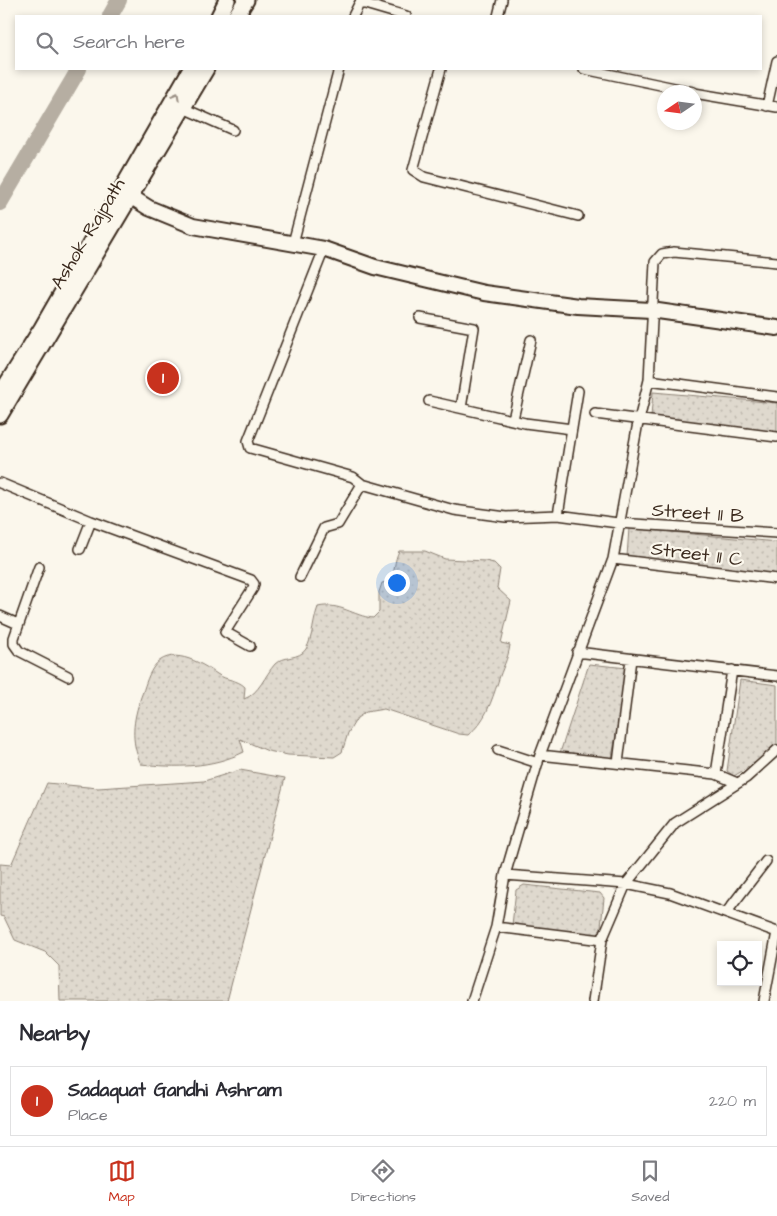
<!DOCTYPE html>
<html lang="en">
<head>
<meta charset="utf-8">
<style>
  body { margin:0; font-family:"Architects Daughter",sans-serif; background:#f7f7f7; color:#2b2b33 }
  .controls { position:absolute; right:15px; bottom:15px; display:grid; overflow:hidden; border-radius:0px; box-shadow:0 2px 8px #0003 }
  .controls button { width:45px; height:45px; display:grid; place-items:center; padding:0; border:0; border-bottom:1px solid #e1e1e2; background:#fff; color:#2b2b33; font:25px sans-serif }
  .compass { position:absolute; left:657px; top:85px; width:45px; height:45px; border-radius:50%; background:#fff; box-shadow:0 2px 8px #0003; rotate:257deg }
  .you { position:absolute; left:396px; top:582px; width:18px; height:18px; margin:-12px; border:4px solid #fff; border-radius:50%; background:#1a73e8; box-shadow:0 0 0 8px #1a73e833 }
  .badge { display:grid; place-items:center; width:32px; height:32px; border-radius:50%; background:#c8321e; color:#fff; font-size:16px; font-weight:700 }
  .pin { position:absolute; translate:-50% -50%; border:2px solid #fff; box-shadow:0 1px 5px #0006 }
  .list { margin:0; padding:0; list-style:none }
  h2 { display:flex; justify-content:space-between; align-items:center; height:65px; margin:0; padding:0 20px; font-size:21px }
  h2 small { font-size:16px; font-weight:400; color:#7c7c81 }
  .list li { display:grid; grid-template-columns:32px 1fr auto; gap:15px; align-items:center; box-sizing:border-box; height:70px; margin:0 10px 10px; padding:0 10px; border:1px solid #e1e1e2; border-radius:0px }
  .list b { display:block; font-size:19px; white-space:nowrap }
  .list p { margin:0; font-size:16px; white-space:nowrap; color:#7c7c81 }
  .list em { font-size:16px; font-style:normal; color:#7c7c81 }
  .icon { flex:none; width:28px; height:28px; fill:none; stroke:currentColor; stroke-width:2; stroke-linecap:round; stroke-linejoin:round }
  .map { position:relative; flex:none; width:777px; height:1001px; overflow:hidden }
  .search { position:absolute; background:#fff; box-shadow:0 2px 8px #0003; left:15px; right:15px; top:15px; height:55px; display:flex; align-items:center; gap:12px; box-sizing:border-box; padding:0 18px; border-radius:0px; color:#7c7c81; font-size:19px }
  .sheet { height:145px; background:#fff }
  nav { display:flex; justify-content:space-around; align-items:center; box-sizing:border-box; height:70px; border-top:1px solid #e1e1e2; background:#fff; font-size:14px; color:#7c7c81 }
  nav a { display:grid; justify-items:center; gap:2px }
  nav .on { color:#c8321e }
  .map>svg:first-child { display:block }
  .grass { fill:url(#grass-dots); stroke:#8d8276 }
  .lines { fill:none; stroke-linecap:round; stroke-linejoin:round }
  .river { stroke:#b6aea2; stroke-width:16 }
  .street-casing { stroke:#3b2a1e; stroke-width:12 }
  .secondary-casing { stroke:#3b2a1e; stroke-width:18 }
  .primary-casing { stroke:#3b2a1e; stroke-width:19 }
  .street { stroke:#fbf7ec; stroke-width:9 }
  .secondary { stroke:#fbf7ec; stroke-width:14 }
  .primary { stroke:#fbf7ec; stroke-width:15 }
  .oneway { stroke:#9b9085 }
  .labels { text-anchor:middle; stroke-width:4.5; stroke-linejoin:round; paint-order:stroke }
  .street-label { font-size:19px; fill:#3b2a1e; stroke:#fbf7ec }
</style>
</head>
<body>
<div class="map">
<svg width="777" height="1001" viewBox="0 0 777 1001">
  <defs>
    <pattern id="grass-dots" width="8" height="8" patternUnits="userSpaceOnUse" patternTransform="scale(1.25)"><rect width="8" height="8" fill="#dfd9ce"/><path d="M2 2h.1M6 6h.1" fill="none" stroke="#c0bab0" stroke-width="1.8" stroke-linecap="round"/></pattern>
  </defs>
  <rect width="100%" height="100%" fill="#fbf7ec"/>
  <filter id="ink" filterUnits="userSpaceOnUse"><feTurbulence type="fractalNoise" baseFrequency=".02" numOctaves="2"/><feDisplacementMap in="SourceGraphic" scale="10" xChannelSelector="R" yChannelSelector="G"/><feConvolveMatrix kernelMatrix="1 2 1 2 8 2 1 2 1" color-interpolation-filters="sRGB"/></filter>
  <g filter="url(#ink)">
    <path class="grass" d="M653,392L777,403V434L651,417Z
      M629,528L777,542V574L627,557Z
      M399,551H425L445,559L485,561L494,563L500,569L497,588L511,601L501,643L510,645C508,660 502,668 498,682C491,702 486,721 468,735L459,734L384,709L366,712L357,718L348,733L342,752L334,757L288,755L268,751L240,739L244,752C211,768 176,768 141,764C130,741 133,720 141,697C145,687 147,677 153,668C169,644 200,662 217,674C227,681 237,679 245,687L244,699C259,694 265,675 275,664C284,655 299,660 306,649C313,637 313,620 318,607C340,602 353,616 373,618L379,612V592L382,583L391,581C395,571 394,561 399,551Z
      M589,664L627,668L612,758L560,753Z
      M740,680L777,685V744L771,753L734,776L727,771Z
      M240,770L285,778L227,1001H60L59,966L45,952L15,940L4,917L0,916V864L11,865L47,783L98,788L204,781Z
      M524,885L600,893L604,898L600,936L512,925L516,890Z"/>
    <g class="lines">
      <path class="river" d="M110,16L119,0
        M0,203L79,69"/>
      <defs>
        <path id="street" d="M353,16L359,4H365L406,16
          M498,16L502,0
          M441,69L413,170L424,177L578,216
          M584,69L694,92
          M694,93L777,107
          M767,106L777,61
          M183,108L233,130
          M293,243L339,69
          M324,249L248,441L250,448L353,477L362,484L454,510L506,517L558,515L618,523L777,533
          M420,318L474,328L461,408
          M649,380L777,397
          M429,401L525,423L572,429
          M595,414L777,437
          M513,419L531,340
          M0,483L91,521L251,580L254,584L253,588L225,632L250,646
          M558,515L578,391
          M80,549L91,521
          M613,559L777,579
          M39,567L14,638V644L19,651L68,676
          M300,577L324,528L338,524L362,484
          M0,616L18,624
          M577,652L777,676
          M498,750L538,763
          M540,755L716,774L737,783
          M618,763L631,659
          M716,774L732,670
          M505,875L626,884L670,893L777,932
          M726,913L766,861
          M496,927L602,940
          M472,1001L496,927L505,875L540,755L613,559L637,428L649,380L655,262L662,254L674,252L777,262
          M593,1001L602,940L626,884L675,823L746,778L777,750
          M764,1001L777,932"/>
        <path id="secondary" d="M122,191L149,208L193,226L324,249L375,267L484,293L578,306L651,310L777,328"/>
        <path id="primary" d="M219,16L227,0
          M236,16L246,0
          M0,395L42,328L191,69
          M0,415L206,69"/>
      </defs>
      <use href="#street" class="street-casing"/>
      <use href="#secondary" class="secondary-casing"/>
      <use href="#primary" class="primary-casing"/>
      <use href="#street" class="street"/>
      <use href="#secondary" class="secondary"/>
      <use href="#primary" class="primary"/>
    </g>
    <defs><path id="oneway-chevron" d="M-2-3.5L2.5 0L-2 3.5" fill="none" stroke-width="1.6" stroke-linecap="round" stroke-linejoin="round" transform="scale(1.25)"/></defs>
    <use class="oneway" href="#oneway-chevron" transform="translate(176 96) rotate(-62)"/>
  </g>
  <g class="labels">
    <g class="street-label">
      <text transform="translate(87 233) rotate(-59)" y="7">Ashok Rajpath</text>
      <text transform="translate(698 512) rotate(4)" y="7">Street 11 B</text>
      <text transform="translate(697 553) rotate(7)" y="7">Street 11 C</text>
    </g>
  </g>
</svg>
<div class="controls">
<button><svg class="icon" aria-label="locate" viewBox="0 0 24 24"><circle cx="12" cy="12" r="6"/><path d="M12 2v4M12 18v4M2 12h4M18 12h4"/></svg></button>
</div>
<svg class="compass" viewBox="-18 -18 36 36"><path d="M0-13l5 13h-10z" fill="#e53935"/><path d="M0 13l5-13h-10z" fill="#7c7c81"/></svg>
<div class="you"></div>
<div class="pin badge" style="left:163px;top:378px">1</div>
<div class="search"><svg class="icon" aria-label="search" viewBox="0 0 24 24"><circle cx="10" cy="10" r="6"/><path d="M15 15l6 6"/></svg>Search here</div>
</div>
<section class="sheet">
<h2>Nearby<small></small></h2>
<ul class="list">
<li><span class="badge">1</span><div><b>Sadaquat Gandhi Ashram</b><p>Place</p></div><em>220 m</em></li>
</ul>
</section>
<nav>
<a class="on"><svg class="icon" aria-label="map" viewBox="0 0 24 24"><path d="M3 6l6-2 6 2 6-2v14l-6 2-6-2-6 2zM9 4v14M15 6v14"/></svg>Map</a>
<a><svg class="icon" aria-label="directions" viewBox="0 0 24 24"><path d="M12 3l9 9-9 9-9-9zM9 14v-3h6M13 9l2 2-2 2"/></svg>Directions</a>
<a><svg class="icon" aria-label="saved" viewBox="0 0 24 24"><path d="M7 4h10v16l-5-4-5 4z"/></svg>Saved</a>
</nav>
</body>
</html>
